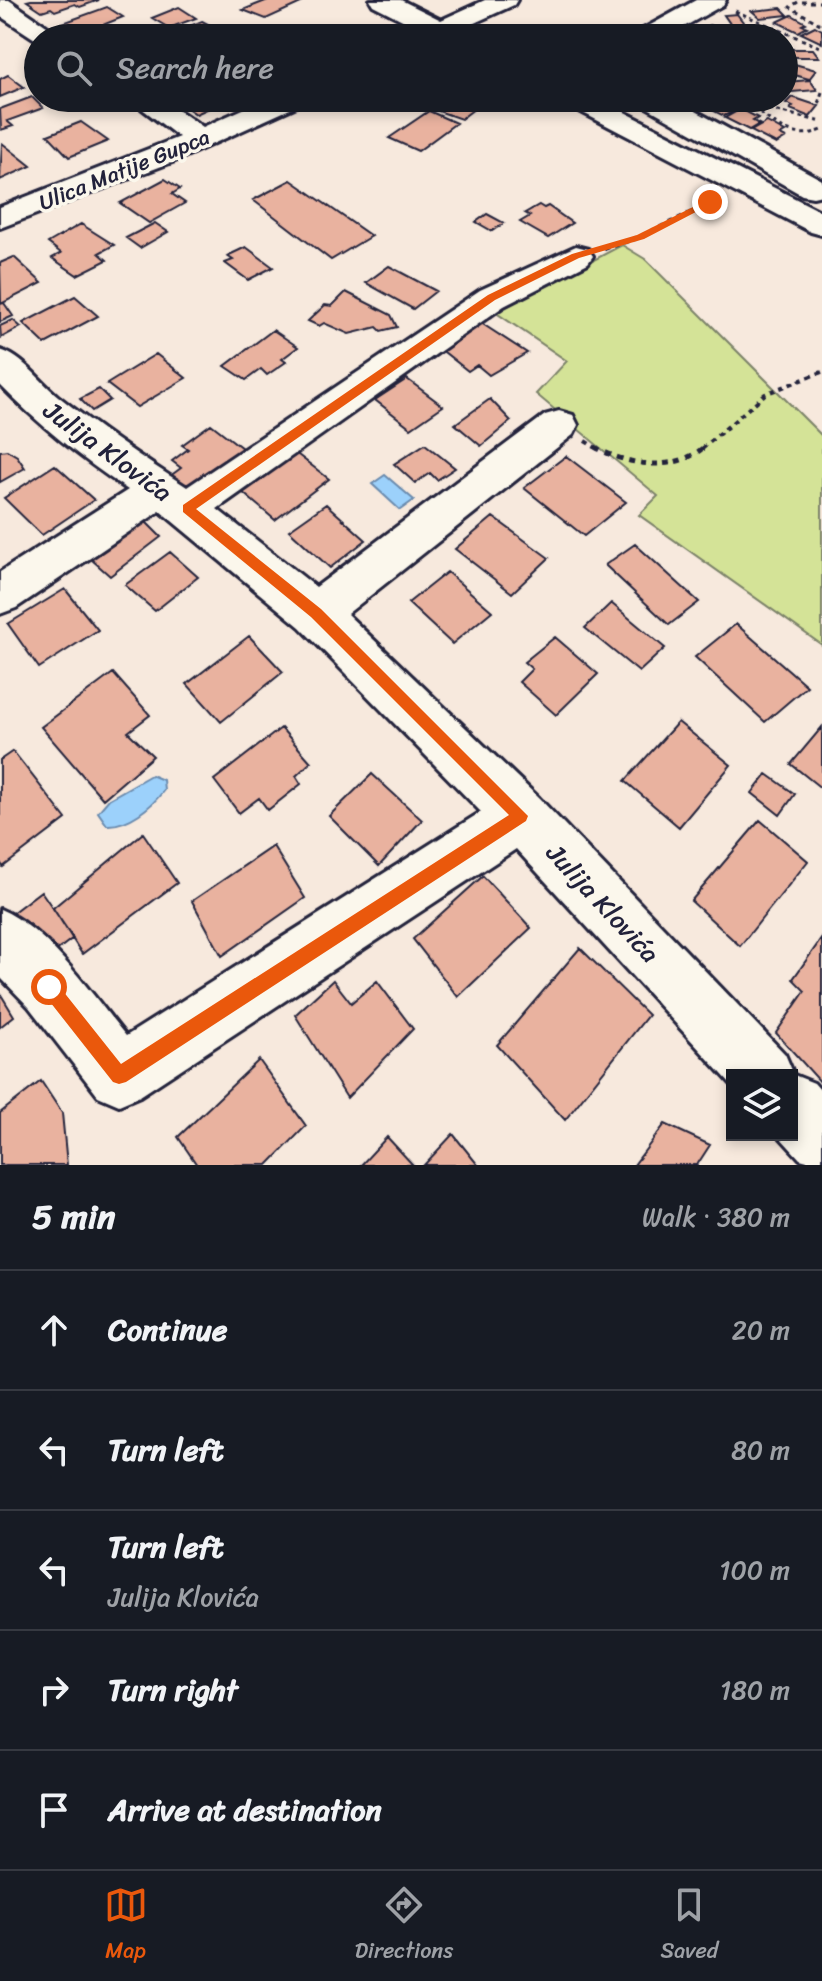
<!DOCTYPE html>
<html lang="en">
<head>
<meta charset="utf-8">
<style>
  body { margin:0; font-family:Sriracha,sans-serif; background:#20242c; color:#f1f3f6 }
  .controls { position:absolute; right:24px; bottom:24px; display:grid; overflow:hidden; border-radius:0px; box-shadow:0 4px 12px #0003 }
  .controls button { width:72px; height:72px; display:grid; place-items:center; padding:0; border:0; border-bottom:2px solid #363941; background:#171b24; color:#f1f3f6; font:40px sans-serif }
  .stop { position:absolute; width:24px; height:24px; margin:-18px; border:6px solid #ea580c; border-radius:50%; background:#fff }
  .stop.end { background:#ea580c; border-color:#fff; box-shadow:0 2px 8px #0008 }
  .list { margin:0; padding:0; list-style:none }
  h2 { display:flex; justify-content:space-between; align-items:center; height:104px; margin:0; padding:0 32px; font-size:34px }
  h2 small { font-size:26px; font-weight:400; color:#9ea1a6 }
  .list li { display:grid; grid-template-columns:52px 1fr auto; gap:24px; align-items:center; box-sizing:border-box; height:120px; padding:0 32px; border-top:2px solid #363941 }
  .list b { display:block; font-size:30px; white-space:nowrap }
  .list p { margin:0; font-size:26px; white-space:nowrap; color:#9ea1a6 }
  .list em { font-size:26px; font-style:normal; color:#9ea1a6 }
  .icon { flex:none; width:44px; height:44px; fill:none; stroke:currentColor; stroke-width:2; stroke-linecap:round; stroke-linejoin:round }
  .map { position:relative; flex:none; width:822px; height:1165px; overflow:hidden }
  .search { position:absolute; background:#171b24; box-shadow:0 4px 12px #0003; left:24px; right:24px; top:24px; height:88px; display:flex; align-items:center; gap:20px; box-sizing:border-box; padding:0 28px; border-radius:44px; color:#9ea1a6; font-size:30px }
  .sheet { height:704px; background:#171b24 }
  nav { display:flex; justify-content:space-around; align-items:center; box-sizing:border-box; height:112px; border-top:2px solid #363941; background:#171b24; font-size:22px; color:#9ea1a6 }
  nav a { display:grid; justify-items:center; gap:4px }
  nav .on { color:#ea580c }
  .map>svg:first-child { display:block }
  .green { fill:#d4e397; stroke:#7b8269; stroke-width:2 }
  .water { fill:#9cd1fb; stroke:#6b8bae; stroke-width:2 }
  .building { fill:#e9b29f; stroke:#22223b; stroke-width:2 }
  .lines { fill:none; stroke-linecap:round; stroke-linejoin:round }
  .minor-casing { stroke:#22223b; stroke-width:6 }
  .path-far2 { stroke:#22223b; stroke-width:3; stroke-dasharray:4 4; stroke-linecap:butt }
  .path-far1 { stroke:#22223b; stroke-width:4; stroke-dasharray:5 5; stroke-linecap:butt }
  .path { stroke:#22223b; stroke-width:5; stroke-dasharray:6 6; stroke-linecap:butt }
  .minor { fill:#fbf7ec; fill-rule:evenodd }
  .route { fill:#ea580c }
  .labels { text-anchor:middle; stroke-width:7; stroke-linejoin:round; paint-order:stroke }
  .far-street-label { font-size:22px; fill:#22223b; stroke:#fbf7ec }
  .street-label { font-size:26px; fill:#22223b; stroke:#fbf7ec }
</style>
</head>
<body>
<div class="map">
<svg width="822" height="1165" viewBox="0 0 822 1165">
  <rect width="100%" height="100%" fill="#f7e9dd"/>
  <filter id="ink" filterUnits="userSpaceOnUse"><feTurbulence type="fractalNoise" baseFrequency=".0125" numOctaves="2"/><feDisplacementMap in="SourceGraphic" scale="16" xChannelSelector="R" yChannelSelector="G"/><feConvolveMatrix kernelMatrix="1 2 1 2 8 2 1 2 1" color-interpolation-filters="sRGB"/></filter>
  <g filter="url(#ink)">
    <path class="green" d="M622,245L645,259L822,436V645L639,515L658,496L536,394L567,361L495,312Z"/>
    <path class="water" d="M385,475L414,500L400,510L372,484Z
      M151,775L163,780L164,790C152,807 128,826 107,825L98,812L109,799Z"/>
    <path class="building" d="M31,0H99L80,7L75,4L55,11L51,8L42,11L27,1Z
      M268,0H295L301,3L266,19L243,10Z
      M107,7L123,17L80,34L63,23Z
      M179,7L196,18L169,28L152,18Z
      M781,8L788,15L760,18L752,11Z
      M737,14L749,30L735,31L724,15Z
      M792,15L806,23L802,25L807,27L798,32L777,22Z
      M202,21L223,32L209,38H193L180,30Z
      M759,24L780,34L762,38L752,33L756,31L751,28Z
      M709,25L727,32L717,38L695,34Z
      M815,26L822,30V43L801,33Z
      M784,49H813L819,57H788Z
      M791,63L816,70L809,79L784,72Z
      M8,75L24,87L0,97V79Z
      M810,80L817,90L792,92L785,82Z
      M32,97L43,108L7,121L13,126L1,130L0,109Z
      M792,97L819,106L810,117L790,109L793,106L786,103Z
      M191,98H231L196,114L180,103Z
      M454,98H473L483,102L461,119L438,111Z
      M711,98H721L734,105L728,107L734,111L724,116L700,104Z
      M741,109L758,118L753,121L759,124L749,130L725,118Z
      M429,111L456,123L418,151L389,138Z
      M81,122L108,141L69,157L48,135Z
      M767,122L785,132L780,135L786,138L776,144L751,131Z
      M2,143L31,166L0,180Z
      M165,179L180,189L172,194L185,203L149,223L120,203Z
      M291,180L371,236L331,260L253,200Z
      M539,205L544,208L548,206L572,223L548,238L520,222L530,216L525,213Z
      M487,214L504,223L492,231L476,222Z
      M155,223L168,232L140,248L126,238Z
      M81,224L114,245L99,253L107,260L77,275L52,258L61,253L48,243Z
      M246,247L273,267L248,280L225,263L233,260L227,256Z
      M14,257L42,283L1,304L0,263Z
      M389,266L436,291L413,309L366,283Z
      M346,292L391,315L397,327L381,331L377,327L349,334L324,323L319,326L308,321L325,305L332,306Z
      M75,296L98,316L45,344L23,323Z
      M4,303L13,316L0,322V304Z
      M13,320L21,327L1,338L0,326Z
      M481,323L527,353L489,375L477,365L468,371L439,348Z
      M273,330L298,347L282,359L286,362L267,375L261,369L246,380L225,366Z
      M156,354L186,378L137,407L107,384Z
      M407,379L443,406L411,428L375,400Z
      M99,389L110,400L92,411L80,399Z
      M490,399L511,421L481,446L455,424Z
      M211,424L242,448L182,492L166,479L181,468L172,461L188,449L182,445Z
      M425,444L455,468L437,480L430,473L415,483L394,464Z
      M289,448L329,479L275,520L235,486Z
      M7,450L17,456L25,468L0,482V451Z
      M566,456L626,502L584,536L524,488Z
      M55,465L94,500L42,535L4,498Z
      M326,504L366,540L330,568L289,530Z
      M136,512L161,537L110,576L82,551Z
      M493,517L549,558L512,593L455,549Z
      M635,544L699,602L669,625L605,565Z
      M170,552L198,577L155,611L125,585Z
      M447,572L492,611L452,644L408,603Z
      M65,589L98,630L39,668L8,624Z
      M611,603L665,648L639,672L585,628Z
      M736,624L807,686L765,722L695,657Z
      M249,636L283,672L221,722L187,684Z
      M555,637L598,674L556,715L519,682L532,669L524,662Z
      M113,673L150,715L128,732L153,756L103,799L41,727Z
      M678,722L731,765L679,827L625,781Z
      M822,727V789L791,764Z
      M281,728L311,762L296,776L301,784L268,810L259,798L239,813L214,780Z
      M13,751L66,819L3,867L0,862V760Z
      M372,774L422,820L379,866L329,816Z
      M767,774L795,794L780,815L752,793Z
      M760,820L808,861L740,946L691,901Z
      M143,833L177,883L82,954L53,908Z
      M273,846L305,898L222,956L192,901Z
      M483,876L531,928L458,997L413,939Z
      M41,891L73,938L43,961L12,913Z
      M822,938V1084L776,1033L805,991L793,979Z
      M580,948L648,1015L565,1120L497,1045Z
      M333,980L351,1003L377,981L413,1029L347,1098L295,1015Z
      M0,993L14,1016L0,1027Z
      M259,1060L306,1126L268,1165H197L178,1137Z
      M41,1081L62,1113L67,1165H0V1113Z
      M665,1124L710,1145L697,1165H634Z
      M453,1134L478,1165H424Z
      M387,1137L413,1165H361Z"/>
    <g class="lines">
      <defs>
        <path id="minor" d="M0,0H9L64,38H38V41L0,16Z
          M370,0H401L441,20L485,0H517L514,5L461,29L471,38H408L420,29L373,5Z
          M696,0H726L723,5L664,38H632L636,33Z
          M128,98H161L203,127L268,98H305L301,104L175,161L0,228V207L179,137Z
          M562,98H597L822,212V235L811,232L566,104Z
          M637,98H672L822,180V195L813,197L802,195L641,104Z
          M576,246L588,249L593,256L588,263L504,306L217,509L316,587L545,415L559,411L573,415L578,425L573,435L347,614L539,798L785,1054L794,1075L814,1083L822,1092V1165L800,1159L778,1135H792V1075H732V1085L516,849L140,1096L119,1105L98,1096L29,1007L0,977V909C49,930 92,995 126,1036L481,812L300,627L160,511L16,608L0,614V572L128,490C82,459 39,425 0,385V350C24,357 39,381 58,396C100,429 142,458 187,487L480,290Z"/>
      </defs>
      <use href="#minor" class="minor-casing"/>
      <path class="path-far2" d="M822,2H798L790,7L822,25
        M735,11L822,48
        M822,92L819,101L822,103
        M741,98C767,116 788,144 822,130
        M753,105L822,122"/>
      <path class="path-far1" d="M604,249L640,237L715,201
        M585,441L598,449
        M702,449L765,394L822,372"/>
      <path class="path" d="M595,447C628,466 674,473 704,447"/>
      <use href="#minor" class="minor"/>
    </g>
  </g>
  <path class="route" d="M707,200L715,202L644,239L579,258L495,300L196,509L321,609L528,816L526,821L126,1082L119,1084L113,1082L43,993L40,987L43,981L49,979L55,981L121,1064L509,815L311,617L183,512V505L488,295L572,254L637,235Z"/>
  <g class="labels">
    <g class="far-street-label">
      <text transform="translate(124 169) rotate(-22)" y="8">Ulica Matije Gupca</text>
    </g>
    <g class="street-label">
      <text transform="translate(108 451) rotate(36)" y="9">Julija Klovića</text>
      <text transform="translate(603 903) rotate(47)" y="9">Julija Klovića</text>
    </g>
  </g>
</svg>
<div class="controls">
<button><svg class="icon" aria-label="layers" viewBox="0 0 24 24"><path d="M12 4l9 5-9 5-9-5zM3 14l9 5 9-5"/></svg></button>
</div>
<div class="stop" style="left:49px;top:987px"></div>
<div class="stop end" style="left:710px;top:202px"></div>
<div class="search"><svg class="icon" aria-label="search" viewBox="0 0 24 24"><circle cx="10" cy="10" r="6"/><path d="M15 15l6 6"/></svg>Search here</div>
</div>
<section class="sheet">
<h2>5 min<small>Walk · 380 m</small></h2>
<ul class="list">
<li><svg class="icon" aria-label="ahead" viewBox="0 0 24 24"><path d="M12 20V5M6 11l6-6 6 6"/></svg><div><b>Continue</b></div><em>20 m</em></li>
<li><svg class="icon" aria-label="left" viewBox="0 0 24 24"><path d="M17 20v-9H6M10 6l-5 5 5 5"/></svg><div><b>Turn left</b></div><em>80 m</em></li>
<li><svg class="icon" aria-label="left" viewBox="0 0 24 24"><path d="M17 20v-9H6M10 6l-5 5 5 5"/></svg><div><b>Turn left</b><p>Julija Klovića</p></div><em>100 m</em></li>
<li><svg class="icon" aria-label="right" viewBox="0 0 24 24"><path d="M7 20v-9h11M14 6l5 5-5 5"/></svg><div><b>Turn right</b></div><em>180 m</em></li>
<li><svg class="icon" aria-label="arrive" viewBox="0 0 24 24"><path d="M6 21V4h12l-3 4 3 4H6"/></svg><div><b>Arrive at destination</b></div></li>
</ul>
</section>
<nav>
<a class="on"><svg class="icon" aria-label="map" viewBox="0 0 24 24"><path d="M3 6l6-2 6 2 6-2v14l-6 2-6-2-6 2zM9 4v14M15 6v14"/></svg>Map</a>
<a><svg class="icon" aria-label="directions" viewBox="0 0 24 24"><path d="M12 3l9 9-9 9-9-9zM9 14v-3h6M13 9l2 2-2 2"/></svg>Directions</a>
<a><svg class="icon" aria-label="saved" viewBox="0 0 24 24"><path d="M7 4h10v16l-5-4-5 4z"/></svg>Saved</a>
</nav>
</body>
</html>
